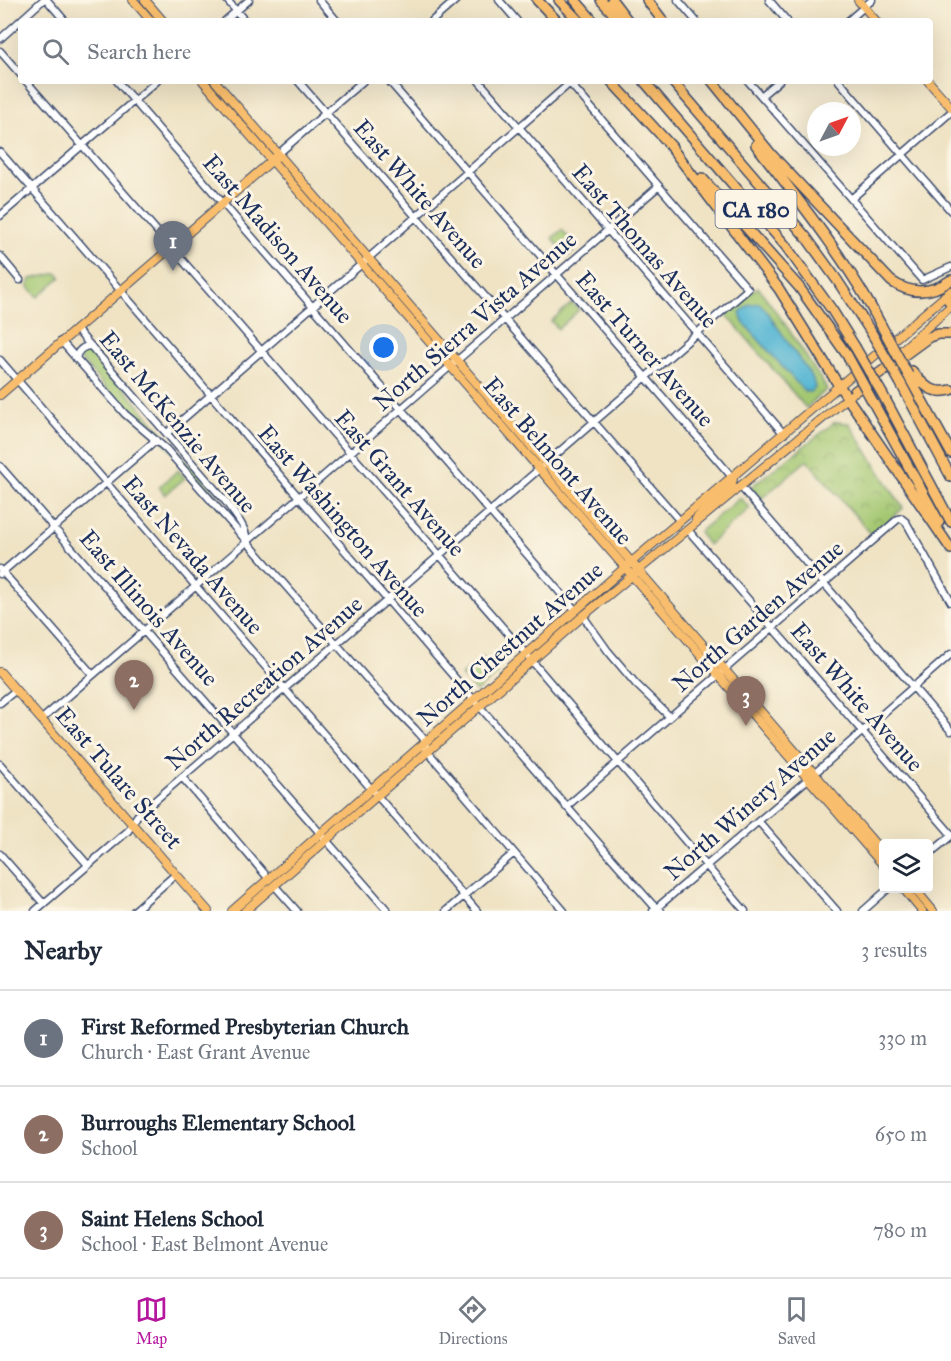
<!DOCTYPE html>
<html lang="en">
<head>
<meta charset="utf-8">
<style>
  body { margin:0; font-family:"IM FELL Great Primer",serif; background:#f2f2f3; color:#1f2937 }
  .controls { position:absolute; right:18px; bottom:18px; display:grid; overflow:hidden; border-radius:6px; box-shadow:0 6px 24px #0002 }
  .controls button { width:54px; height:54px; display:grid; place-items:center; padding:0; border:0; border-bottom:2px solid #e0e1e3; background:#fff; color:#1f2937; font:30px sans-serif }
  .compass { position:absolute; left:807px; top:102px; width:54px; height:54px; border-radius:50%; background:#fff; box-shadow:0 6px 24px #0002; rotate:49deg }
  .you { position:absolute; left:384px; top:348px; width:21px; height:21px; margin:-15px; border:4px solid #fff; border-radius:50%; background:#1a73e8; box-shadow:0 0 0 9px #1a73e833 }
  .badge { display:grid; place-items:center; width:39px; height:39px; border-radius:50%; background:#b5179e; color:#fff; font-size:20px; font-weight:700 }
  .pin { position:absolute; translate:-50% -50px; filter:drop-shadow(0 2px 3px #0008) }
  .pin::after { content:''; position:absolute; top:32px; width:21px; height:18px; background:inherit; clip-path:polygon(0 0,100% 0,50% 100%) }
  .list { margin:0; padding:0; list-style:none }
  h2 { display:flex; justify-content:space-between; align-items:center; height:78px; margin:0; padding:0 24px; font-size:26px }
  h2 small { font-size:20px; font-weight:400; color:#747a83 }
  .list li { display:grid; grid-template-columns:39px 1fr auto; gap:18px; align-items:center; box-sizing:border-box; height:96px; padding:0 24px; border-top:2px solid #e0e1e3 }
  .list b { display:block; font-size:22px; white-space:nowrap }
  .list p { margin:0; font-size:20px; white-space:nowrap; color:#747a83 }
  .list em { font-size:20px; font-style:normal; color:#747a83 }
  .icon { flex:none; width:33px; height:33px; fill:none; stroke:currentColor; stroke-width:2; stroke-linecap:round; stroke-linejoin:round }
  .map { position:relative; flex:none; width:951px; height:911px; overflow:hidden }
  .search { position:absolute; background:#fff; box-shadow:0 6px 24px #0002; left:18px; right:18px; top:18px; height:66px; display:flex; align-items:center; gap:15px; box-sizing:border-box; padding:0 21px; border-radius:6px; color:#747a83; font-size:22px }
  .sheet { height:366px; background:#fff }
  nav { display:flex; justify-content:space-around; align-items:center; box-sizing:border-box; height:84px; border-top:2px solid #e0e1e3; background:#fff; font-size:16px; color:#747a83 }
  nav a { display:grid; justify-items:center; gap:3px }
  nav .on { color:#b5179e }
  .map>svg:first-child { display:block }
  .grass { fill:#a4c872; stroke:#607c68; stroke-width:1.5 }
  .park { fill:url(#park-crowns); stroke:#607c68; stroke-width:1.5 }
  .water { fill:#54b6d3; stroke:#387298; stroke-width:1.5 }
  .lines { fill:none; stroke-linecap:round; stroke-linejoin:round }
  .minor-casing { stroke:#3b4a6d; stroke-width:9 }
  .major-casing { stroke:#3b4a6d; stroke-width:10 }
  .highway-casing { stroke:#3b4a6d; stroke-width:12 }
  .minor { stroke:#fff; stroke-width:6 }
  .major { stroke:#f9be6d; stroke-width:8 }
  .highway { stroke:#f9be6d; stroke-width:9 }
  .highway-bridge-casing { stroke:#3b4a6d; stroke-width:12; stroke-linecap:butt }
  .highway-bridge { stroke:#f9be6d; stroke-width:9 }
  .labels { text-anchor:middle; stroke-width:6; stroke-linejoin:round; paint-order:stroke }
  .shield { fill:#fcf5e5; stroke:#5e6a86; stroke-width:1.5 }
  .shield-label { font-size:22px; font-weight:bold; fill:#1b2f5e }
  .street-label { font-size:24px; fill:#1b2f5e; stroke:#fcf5e5 }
</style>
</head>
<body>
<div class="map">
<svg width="951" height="911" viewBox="0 0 951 911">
  <defs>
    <pattern id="park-crowns" width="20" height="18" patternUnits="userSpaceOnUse" patternTransform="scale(1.5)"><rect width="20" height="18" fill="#a4c872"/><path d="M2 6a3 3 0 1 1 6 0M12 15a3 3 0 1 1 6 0" fill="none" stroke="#85a361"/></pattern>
  </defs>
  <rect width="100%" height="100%" fill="#fcf5e5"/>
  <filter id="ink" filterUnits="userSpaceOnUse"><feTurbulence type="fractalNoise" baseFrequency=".0167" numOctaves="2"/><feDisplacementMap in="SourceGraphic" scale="12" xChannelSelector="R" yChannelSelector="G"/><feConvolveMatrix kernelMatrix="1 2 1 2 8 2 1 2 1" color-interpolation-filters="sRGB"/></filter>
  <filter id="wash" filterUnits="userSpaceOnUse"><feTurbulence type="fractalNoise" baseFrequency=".008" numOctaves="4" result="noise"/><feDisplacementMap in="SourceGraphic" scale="24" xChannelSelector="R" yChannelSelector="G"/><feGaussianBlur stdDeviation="1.35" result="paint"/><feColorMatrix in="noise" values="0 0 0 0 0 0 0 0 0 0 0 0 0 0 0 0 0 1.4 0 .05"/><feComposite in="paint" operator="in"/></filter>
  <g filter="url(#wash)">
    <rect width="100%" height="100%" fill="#efe3c4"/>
    <path class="grass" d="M562,230L578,248L568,257L552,238Z
      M57,273L61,277L38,297L28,286L31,279Z
      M758,287L787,327L827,389L806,408L726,314Z
      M572,303L579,310L558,329L551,321Z
      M85,349L91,350L220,499L244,535L163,441L128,413L80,359V355Z
      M178,470L185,478L165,495L159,487Z
      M740,498L750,508L708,545L699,532Z
      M483,657L497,674L476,692L461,675Z"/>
    <path class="park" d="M835,422L849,423L903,508L872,535L807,460L760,500L751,489V487C779,464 808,444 835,422Z"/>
    <path class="water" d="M759,303L766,310L813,379L815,388L810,392L804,391L743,322L740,313L749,305Z"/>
  </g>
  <g filter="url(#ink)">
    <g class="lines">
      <defs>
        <path id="minor" d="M47,0L65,21
          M227,0L245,21
          M319,0L337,21
          M499,0L517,21
          M678,0L696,21
          M769,0L787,21
          M225,21L249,0
          M432,21L456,0
          M848,21L872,0
          M0,39L43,0
          M0,51L21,75
          M26,81L532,661L745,911
          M117,81L576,611
          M298,81L680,521
          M389,81L733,478
          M479,81L784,434
          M748,81L922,280L951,267
          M839,81L951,211
          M761,96L779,81
          M0,152C219,402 433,656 653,905L661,911
          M278,154L363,81
          M851,199L951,112
          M0,216L157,81
          M0,256L20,280
          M76,329L226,502C234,514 246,526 247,541
          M61,341L125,414L166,449L375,688L415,729L424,739L428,752L564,911
          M76,359C77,351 83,346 91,346
          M0,360L477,911
          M167,433L570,83
          M0,466L388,911
          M740,486L951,731
          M688,530L951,834
          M0,569L93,675
          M0,574L156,440
          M583,616L608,651L636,684L669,716
          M0,703L16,690
          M42,719L659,186
          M0,764L88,865
          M182,777L269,879
          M566,807L898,519L901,518L906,522L951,602
          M759,822L837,911
          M0,854L43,903
          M928,855L951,836
          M274,885L297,911
          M35,911L128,831L137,816L748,289L568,81
          M134,911L176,874
          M446,911L514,853
          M653,911L808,779L951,654
          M863,911L889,888"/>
        <path id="major" d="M133,0L151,21
          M145,0L163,21
          M858,0L876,21
          M203,81L884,866
          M215,81L884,854
          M928,81L951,107
          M894,357L951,306
          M0,395L276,157
          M696,519C705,508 734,490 733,478
          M0,672L208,911
          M903,888L922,911
          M914,888L933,911
          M232,911L621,571L951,291
          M245,911L583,616L851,395"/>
        <path id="highway" d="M537,0L557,21
          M559,0L579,21
          M575,0L593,21
          M601,0L620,21
          M612,0L628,21
          M647,0L663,21
          M611,81L672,147
          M644,81L785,245L832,310L855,347
          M672,81L806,237L837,280L871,332
          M712,81L772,155L891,281C911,295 931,294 951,280
          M667,142L779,289L836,381L951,549
          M756,145C801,203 847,260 881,325
          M702,178L799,287L847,355
          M945,296L951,303
          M912,371C923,385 932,395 951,390
          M908,375L951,453
          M900,382L951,477
          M855,391L929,337L938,334H951
          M883,395L951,522
          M874,404L939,522"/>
      </defs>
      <use href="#minor" class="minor-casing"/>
      <use href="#major" class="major-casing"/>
      <use href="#highway" class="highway-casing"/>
      <use href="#minor" class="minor"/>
      <use href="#major" class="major"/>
      <use href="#highway" class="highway"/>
      <defs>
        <path id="highway-bridge" d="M881,325L908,375
          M871,332L900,382
          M855,347L883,395
          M847,355L874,404"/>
      </defs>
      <use href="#highway-bridge" class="highway-bridge-casing"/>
      <use href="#highway-bridge" class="highway-bridge"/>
    </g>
  </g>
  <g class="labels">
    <rect class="shield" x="715.5" y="190" width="81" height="38" rx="4.5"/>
    <g class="shield-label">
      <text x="756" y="217">CA 180</text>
    </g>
    <g class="street-label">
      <text transform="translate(420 194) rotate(49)" y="8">East White Avenue</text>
      <text transform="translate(278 239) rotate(49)" y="8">East Madison Avenue</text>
      <text transform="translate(645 246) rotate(49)" y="8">East Thomas Avenue</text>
      <text transform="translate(475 321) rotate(-41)" y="8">North Sierra Vista Avenue</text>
      <text transform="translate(645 349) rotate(49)" y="8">East Turner Avenue</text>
      <text transform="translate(178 422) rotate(50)" y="8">East McKenzie Avenue</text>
      <text transform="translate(558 461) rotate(49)" y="8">East Belmont Avenue</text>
      <text transform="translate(400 483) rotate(49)" y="8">East Grant Avenue</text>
      <text transform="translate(343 521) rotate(49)" y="8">East Washington Avenue</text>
      <text transform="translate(193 555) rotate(49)" y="8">East Nevada Avenue</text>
      <text transform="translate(149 608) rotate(49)" y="8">East Illinois Avenue</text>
      <text transform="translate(758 616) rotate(-41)" y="8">North Garden Avenue</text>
      <text transform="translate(510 644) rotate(-41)" y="8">North Chestnut Avenue</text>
      <text transform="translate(264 683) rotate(-41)" y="8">North Recreation Avenue</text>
      <text transform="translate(857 697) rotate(49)" y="8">East White Avenue</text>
      <text transform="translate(119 778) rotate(49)" y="8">East Tulare Street</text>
      <text transform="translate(750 804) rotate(-41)" y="8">North Winery Avenue</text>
    </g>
  </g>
</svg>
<div class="controls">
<button><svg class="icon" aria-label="layers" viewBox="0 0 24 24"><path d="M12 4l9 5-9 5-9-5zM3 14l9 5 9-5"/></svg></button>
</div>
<svg class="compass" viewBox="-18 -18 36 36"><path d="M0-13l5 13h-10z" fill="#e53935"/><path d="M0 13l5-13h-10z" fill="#747a83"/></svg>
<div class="you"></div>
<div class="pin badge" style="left:173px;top:271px;background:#6b7280">1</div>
<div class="pin badge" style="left:134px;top:710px;background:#8d6e63">2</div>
<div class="pin badge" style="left:746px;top:726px;background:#8d6e63">3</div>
<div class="search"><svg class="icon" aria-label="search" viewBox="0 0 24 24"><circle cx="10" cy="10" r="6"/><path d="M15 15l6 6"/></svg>Search here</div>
</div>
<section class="sheet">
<h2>Nearby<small>3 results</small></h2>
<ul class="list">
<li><span class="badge" style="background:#6b7280">1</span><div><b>First Reformed Presbyterian Church</b><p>Church · East Grant Avenue</p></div><em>330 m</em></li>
<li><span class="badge" style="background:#8d6e63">2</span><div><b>Burroughs Elementary School</b><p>School</p></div><em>650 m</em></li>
<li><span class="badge" style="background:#8d6e63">3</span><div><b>Saint Helens School</b><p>School · East Belmont Avenue</p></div><em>780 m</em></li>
</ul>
</section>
<nav>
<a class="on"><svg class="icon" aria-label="map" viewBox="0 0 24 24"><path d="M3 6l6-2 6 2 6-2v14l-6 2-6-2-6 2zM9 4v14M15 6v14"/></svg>Map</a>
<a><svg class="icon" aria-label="directions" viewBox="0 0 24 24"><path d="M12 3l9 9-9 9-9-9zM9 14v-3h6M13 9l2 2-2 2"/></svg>Directions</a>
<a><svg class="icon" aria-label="saved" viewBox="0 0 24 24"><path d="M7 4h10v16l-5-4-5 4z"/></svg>Saved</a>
</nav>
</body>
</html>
